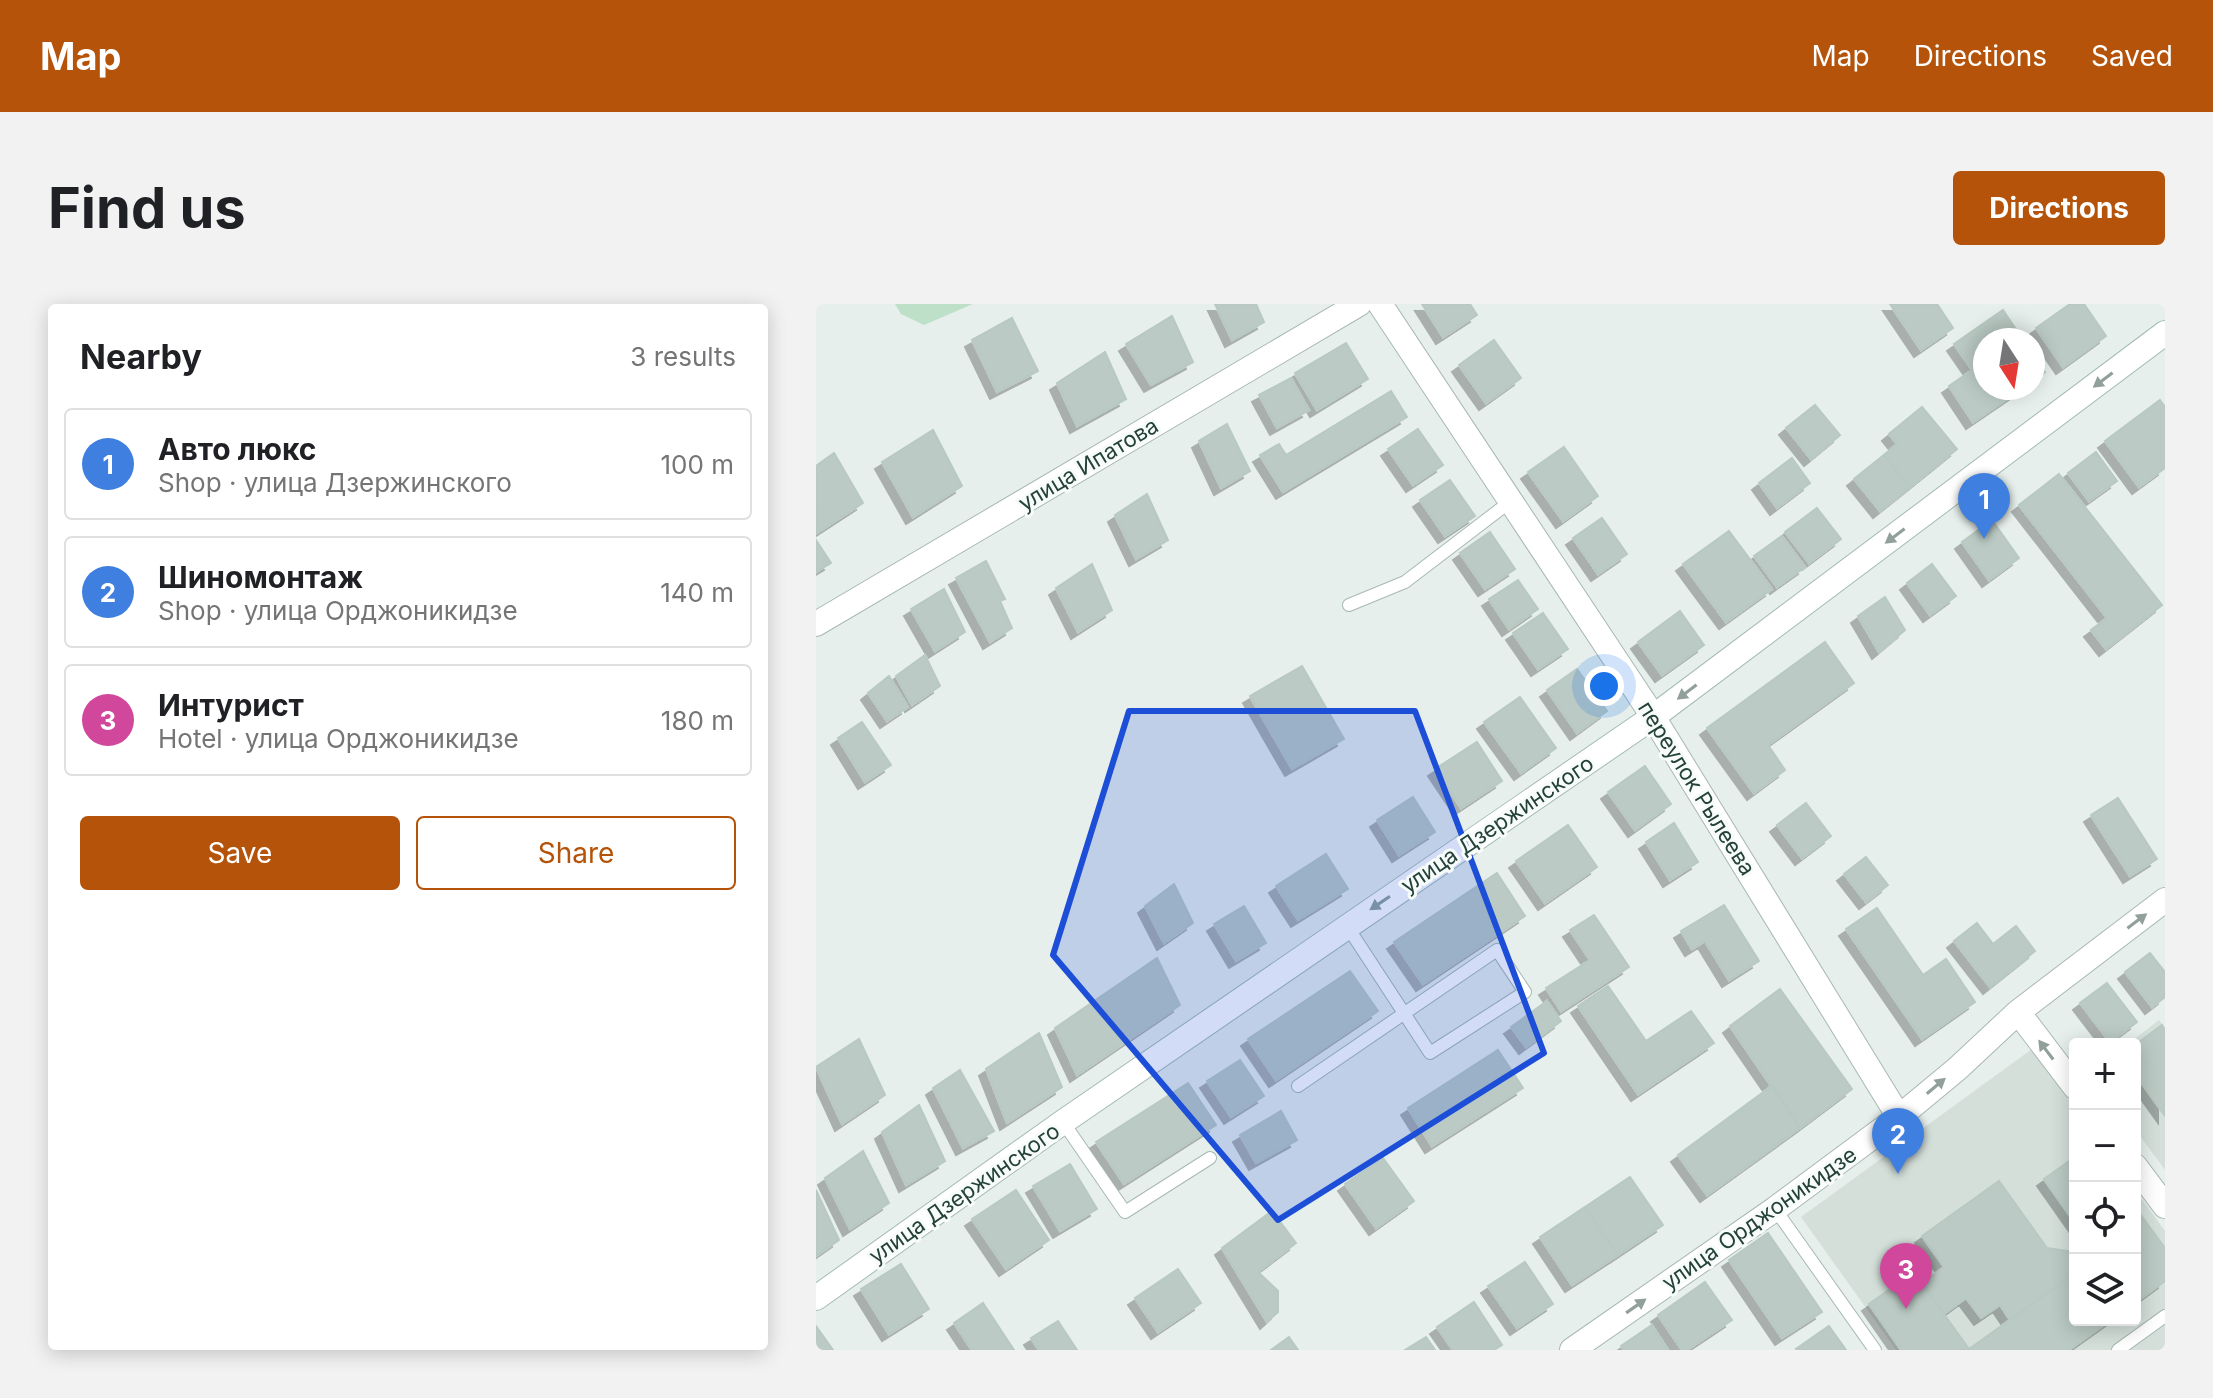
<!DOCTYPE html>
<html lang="en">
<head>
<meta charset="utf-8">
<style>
  body { margin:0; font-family:Inter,sans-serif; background:#f2f2f2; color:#202124 }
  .controls { position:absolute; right:24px; bottom:24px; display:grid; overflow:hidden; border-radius:8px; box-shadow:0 4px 20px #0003 }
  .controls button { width:72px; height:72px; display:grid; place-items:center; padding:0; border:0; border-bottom:2px solid #e0e0e0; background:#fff; color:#202124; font:40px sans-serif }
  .compass { position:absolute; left:1157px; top:24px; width:72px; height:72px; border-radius:50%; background:#fff; box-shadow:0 4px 20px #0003; rotate:168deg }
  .you { position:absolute; left:788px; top:382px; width:28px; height:28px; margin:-20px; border:6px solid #fff; border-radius:50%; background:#1a73e8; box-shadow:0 0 0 12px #1a73e833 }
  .badge { display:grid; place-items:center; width:52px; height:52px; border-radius:50%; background:#b45309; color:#fff; font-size:26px; font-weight:700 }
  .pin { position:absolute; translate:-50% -66px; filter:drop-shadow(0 2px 4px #0008) }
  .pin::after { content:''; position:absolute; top:42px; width:28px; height:24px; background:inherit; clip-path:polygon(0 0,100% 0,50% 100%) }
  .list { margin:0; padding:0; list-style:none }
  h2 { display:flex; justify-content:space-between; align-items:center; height:104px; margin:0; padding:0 32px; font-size:34px }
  h2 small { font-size:26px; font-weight:400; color:#757577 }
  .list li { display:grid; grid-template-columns:52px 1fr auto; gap:24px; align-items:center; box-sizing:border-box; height:112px; margin:0 16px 16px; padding:0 16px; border:2px solid #e0e0e0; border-radius:8px }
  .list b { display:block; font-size:30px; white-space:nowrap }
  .list p { margin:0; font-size:26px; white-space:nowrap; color:#757577 }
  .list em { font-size:26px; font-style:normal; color:#757577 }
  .actions { display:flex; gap:16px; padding:24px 32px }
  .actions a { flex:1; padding:18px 0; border:2px solid #b45309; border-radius:8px; text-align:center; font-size:28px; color:#b45309 }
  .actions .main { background:#b45309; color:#fff }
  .icon { flex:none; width:44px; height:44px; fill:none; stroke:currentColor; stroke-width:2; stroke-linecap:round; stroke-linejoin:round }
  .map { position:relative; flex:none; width:1349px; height:1046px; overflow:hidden; border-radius:8px }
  header { display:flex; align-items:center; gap:48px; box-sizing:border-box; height:112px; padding:0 40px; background:#b45309; color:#fff }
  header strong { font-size:38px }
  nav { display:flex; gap:44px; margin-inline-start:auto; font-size:28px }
  .intro { display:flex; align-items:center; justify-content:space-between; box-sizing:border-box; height:192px; padding:0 48px }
  h1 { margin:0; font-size:56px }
  .button { padding:20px 36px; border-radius:8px; background:#b45309; color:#fff; font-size:28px; font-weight:700 }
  main { display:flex; gap:48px; padding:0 48px }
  aside { flex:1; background:#fff; border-radius:8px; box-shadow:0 4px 20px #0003 }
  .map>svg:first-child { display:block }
  .built { fill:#d4dfda }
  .green { fill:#bfe0c8 }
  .building { fill:#bbcac4; stroke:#b8c9c2; stroke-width:2; filter:url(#shadow) }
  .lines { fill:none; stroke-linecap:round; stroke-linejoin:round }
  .lane-casing { stroke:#a8b8b2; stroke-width:14 }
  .street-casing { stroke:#a8b8b2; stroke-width:26 }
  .secondary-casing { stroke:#a4bbb3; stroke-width:26 }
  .lane { stroke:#fff; stroke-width:12 }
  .street { stroke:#fff; stroke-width:24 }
  .secondary { stroke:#fff; stroke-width:24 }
  .oneway { fill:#92a09c }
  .marked { fill:#1d4ed8; fill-opacity:0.2; stroke:#1d4ed8; stroke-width:6; stroke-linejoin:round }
  .labels { text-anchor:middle; stroke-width:6; stroke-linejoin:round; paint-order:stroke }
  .street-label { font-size:22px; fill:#24423a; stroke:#f7fbf9 }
</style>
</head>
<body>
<header>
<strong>Map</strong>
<nav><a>Map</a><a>Directions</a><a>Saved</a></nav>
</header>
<div class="intro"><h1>Find us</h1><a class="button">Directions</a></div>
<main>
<aside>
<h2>Nearby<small>3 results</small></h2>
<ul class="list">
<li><span class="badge" style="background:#3f7fe0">1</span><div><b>Авто люкс</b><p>Shop · улица Дзержинского</p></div><em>100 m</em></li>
<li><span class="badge" style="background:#3f7fe0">2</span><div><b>Шиномонтаж</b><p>Shop · улица Орджоникидзе</p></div><em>140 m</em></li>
<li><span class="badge" style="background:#d1479c">3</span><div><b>Интурист</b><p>Hotel · улица Орджоникидзе</p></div><em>180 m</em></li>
</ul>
<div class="actions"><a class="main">Save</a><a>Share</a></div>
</aside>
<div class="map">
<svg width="1349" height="1046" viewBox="0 0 1349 1046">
  <defs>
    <filter id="shadow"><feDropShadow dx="-7" dy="7" stdDeviation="0" flood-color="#0004"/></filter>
  </defs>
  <rect width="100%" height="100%" fill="#e6efeb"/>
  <path class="built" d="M1343,716L1349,724V866L1319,825V740H1312Z
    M1216,745L1259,804V1016H1319V886L1349,927V1046H1080L985,913Z"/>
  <path class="green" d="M79,0H157L108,21L85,10Z"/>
  <path class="building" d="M399,0H440L448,18L416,36Z
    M606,0H654L661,11L627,33Z
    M1074,0H1121L1137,24L1105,46Z
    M1254,0H1268L1290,32L1247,63L1220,24Z
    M1187,6L1207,36H1169V84H1207L1157,118L1133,82L1156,66L1138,40Z
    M356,12L377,58L335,81L310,40Z
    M196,14L222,67L181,88L156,36Z
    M678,36L705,74L670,99L643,61Z
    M530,39L552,75L501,106L479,69Z
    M289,48L310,95L261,122L241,79Z
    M1217,50L1229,68L1217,77Z
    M475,74L493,106L461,124L443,91Z
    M575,87L591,113L467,188L444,151L463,140L470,151Z
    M1344,96L1349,103V164L1323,183L1289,137Z
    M999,101L1024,131L995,155L970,124Z
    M1106,103L1141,145L1094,183L1068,151L1081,140L1073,130Z
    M411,120L434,167L405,184L383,137Z
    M602,125L627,161L597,181L572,145Z
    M117,126L146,182L97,213L66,158Z
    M748,143L782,192L747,217L712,168Z
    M1280,148L1301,177L1273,197L1252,169Z
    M18,149L47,199L1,229L0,162Z
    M1068,151L1094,183L1064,207L1038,175Z
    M976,154L994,179L961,204L943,179Z
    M1243,170L1346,301L1290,345L1275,326L1291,314L1203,201Z
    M634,176L659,212L629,232L604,196Z
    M331,190L352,236L320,255L299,211Z
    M1001,204L1025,235L993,259L969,228Z
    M786,214L811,250L782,270L757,234Z
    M1176,216L1203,254L1173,276L1146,238Z
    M913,227L956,285L910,318L867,260Z
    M674,228L699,265L669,285L644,249Z
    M966,232L989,263L961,283L938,252Z
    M0,236L15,259L0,268Z
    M170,257L189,295L184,297L196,324L174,338L140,274Z
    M276,260L296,306L262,328L240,284Z
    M1116,260L1140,292L1114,311L1091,279Z
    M702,276L722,305L693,325L673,295Z
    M128,285L149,328L119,347L95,305Z
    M1069,293L1089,326L1063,348L1042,312Z
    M864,307L888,341L846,371L822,338Z
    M727,309L752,345L722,365L697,329Z
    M1009,338L1038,379L952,441L969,466L938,489L891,424Z
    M109,351L124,382L96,401L80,372Z
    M486,362L528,435L476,465L434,392Z
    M761,365L791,407L761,429L731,386Z
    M73,372L92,403L71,417L52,389Z
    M704,393L740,444L705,469L668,418Z
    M46,418L75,461L49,478L22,434Z
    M661,438L686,477L645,504L619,465Z
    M829,462L855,500L819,526L792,488Z
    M597,493L619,528L583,551L561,516Z
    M1302,494L1341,555L1314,572L1275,511Z
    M990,499L1015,532L986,554L961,521Z
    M858,519L882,558L854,576L830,538Z
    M752,521L781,563L729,599L700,557Z
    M510,550L532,585L482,616L460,582Z
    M1050,553L1072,581L1050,598L1028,570Z
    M681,569L709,612L607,680L578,638Z
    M358,580L377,619L348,639L329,602Z
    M908,601L943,657L913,676L889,637L876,645L865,627Z
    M428,602L450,639L420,657L398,620Z
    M1061,604L1107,671L1130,655L1159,698L1106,735L1030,625Z
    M778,611L813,663L745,707L730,684L774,656L754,626Z
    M1161,619L1177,640L1200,622L1219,647L1174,683L1138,637Z
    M1334,649L1349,668V693L1336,703L1309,668Z
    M341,654L364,701L261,771L239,724Z
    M534,667L562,707L460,776L432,735Z
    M1291,679L1321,718L1294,738L1264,699Z
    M792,682L830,737L875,707L898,739L822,790L762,702Z
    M964,685L1036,785L984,824L914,722Z
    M731,697L745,717L710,743L695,723Z
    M1346,721L1349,726V812L1319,770V741Z
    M223,729L246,783L191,819L170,765Z
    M43,735L69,791L26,820L0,763Z
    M682,746L707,784L616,842L592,804Z
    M424,756L448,792L415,813L391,777Z
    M144,766L178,827L147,844L117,784Z
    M372,779L400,821L308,880L280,838Z
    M957,781L984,824L891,891L862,851Z
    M103,801L129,857L90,881L66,828Z
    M465,807L481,836L440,859L424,831Z
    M47,847L73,899L34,925L9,874Z
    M1259,853V919L1228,875Z
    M567,854L598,897L560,924L529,880Z
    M254,860L281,905L244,927L217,882Z
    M814,873L847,921L802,951L769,903Z
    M1183,877L1231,944L1259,948V969L1194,1016L1184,1001L1165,1014L1150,994L1128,1010L1106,979L1128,963L1106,932Z
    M0,886L23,936L0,952Z
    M200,886L233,936L190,965L156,915Z
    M769,903L802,951L756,981L724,933Z
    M1319,903L1349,944V977L1319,999Z
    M456,907L480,939L442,968L462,987V1008L451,1018L406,944Z
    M952,929L1006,1008L966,1034L913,956Z
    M709,958L737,1000L701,1024L672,982Z
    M85,960L113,1005L73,1030L45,985Z
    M362,965L385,999L342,1028L319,994Z
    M1098,968L1153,1045L1259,969V1016H1295L1253,1046H1085L1053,1000Z
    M889,978L916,1016L871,1046H866L842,1011Z
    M658,998L686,1041L678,1046H637L621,1023Z
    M167,999L198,1046H156L138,1019Z
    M242,1017L261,1046H223L215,1034Z
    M836,1021L852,1046H808L805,1042Z
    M0,1022L17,1046H0Z
    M1013,1022L1030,1046H981L980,1045Z
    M473,1033L482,1046H455Z
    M610,1033L619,1046H589Z"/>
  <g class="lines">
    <defs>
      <path id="lane" d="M533,301L589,278L695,197
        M482,782L681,646L709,688L614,749L531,622
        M247,818L309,908L394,854
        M959,905L1059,1046
        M1302,1046L1349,1012"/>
      <path id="street" d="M564,0L831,403L1083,813
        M0,320L543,0
        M1202,708L1259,783
        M1319,862L1349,902
        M756,1046L959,905L1083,813L1141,765L1202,708L1349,596"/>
      <path id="secondary" d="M0,994L247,818L837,413L1349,29"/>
    </defs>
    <use href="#lane" class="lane-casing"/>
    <use href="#street" class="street-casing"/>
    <use href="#secondary" class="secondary-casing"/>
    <use href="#lane" class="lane"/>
    <use href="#street" class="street"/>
    <use href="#secondary" class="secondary"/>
  </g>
  <defs><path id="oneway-solid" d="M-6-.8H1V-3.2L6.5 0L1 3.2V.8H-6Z" transform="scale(2)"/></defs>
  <g class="oneway">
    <use href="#oneway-solid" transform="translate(1287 76) rotate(143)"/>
    <use href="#oneway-solid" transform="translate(1079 232) rotate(143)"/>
    <use href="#oneway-solid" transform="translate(871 388) rotate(143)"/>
    <use href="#oneway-solid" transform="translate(564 599) rotate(146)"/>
    <use href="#oneway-solid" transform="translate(1321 617) rotate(-37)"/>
    <use href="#oneway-solid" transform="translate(1230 746) rotate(-127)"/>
    <use href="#oneway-solid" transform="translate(1120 782) rotate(-40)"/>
    <use href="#oneway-solid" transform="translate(820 1002) rotate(-35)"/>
  </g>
  <path class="marked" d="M313,407H599L728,749L462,916L237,651Z"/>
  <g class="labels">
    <g class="street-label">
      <text transform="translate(272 160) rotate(-31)" y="8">улица Ипатова</text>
      <text transform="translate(881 484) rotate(58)" y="8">переулок Рылеева</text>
      <text transform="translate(681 520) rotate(-34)" y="8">улица Дзержинского</text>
      <text transform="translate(148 889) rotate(-35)" y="8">улица Дзержинского</text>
      <text transform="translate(943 914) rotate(-35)" y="8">улица Орджоникидзе</text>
    </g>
  </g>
</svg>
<div class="controls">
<button>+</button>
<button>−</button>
<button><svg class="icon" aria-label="locate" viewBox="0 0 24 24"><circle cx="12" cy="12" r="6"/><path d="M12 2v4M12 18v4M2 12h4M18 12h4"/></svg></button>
<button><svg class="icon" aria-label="layers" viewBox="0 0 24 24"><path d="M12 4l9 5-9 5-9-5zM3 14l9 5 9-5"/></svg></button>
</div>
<svg class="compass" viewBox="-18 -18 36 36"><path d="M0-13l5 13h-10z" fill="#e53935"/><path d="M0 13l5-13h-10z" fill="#757577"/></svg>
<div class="you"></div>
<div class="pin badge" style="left:1168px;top:235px;background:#3f7fe0">1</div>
<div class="pin badge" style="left:1082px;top:870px;background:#3f7fe0">2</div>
<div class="pin badge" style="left:1090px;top:1005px;background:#d1479c">3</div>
</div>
</main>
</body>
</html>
